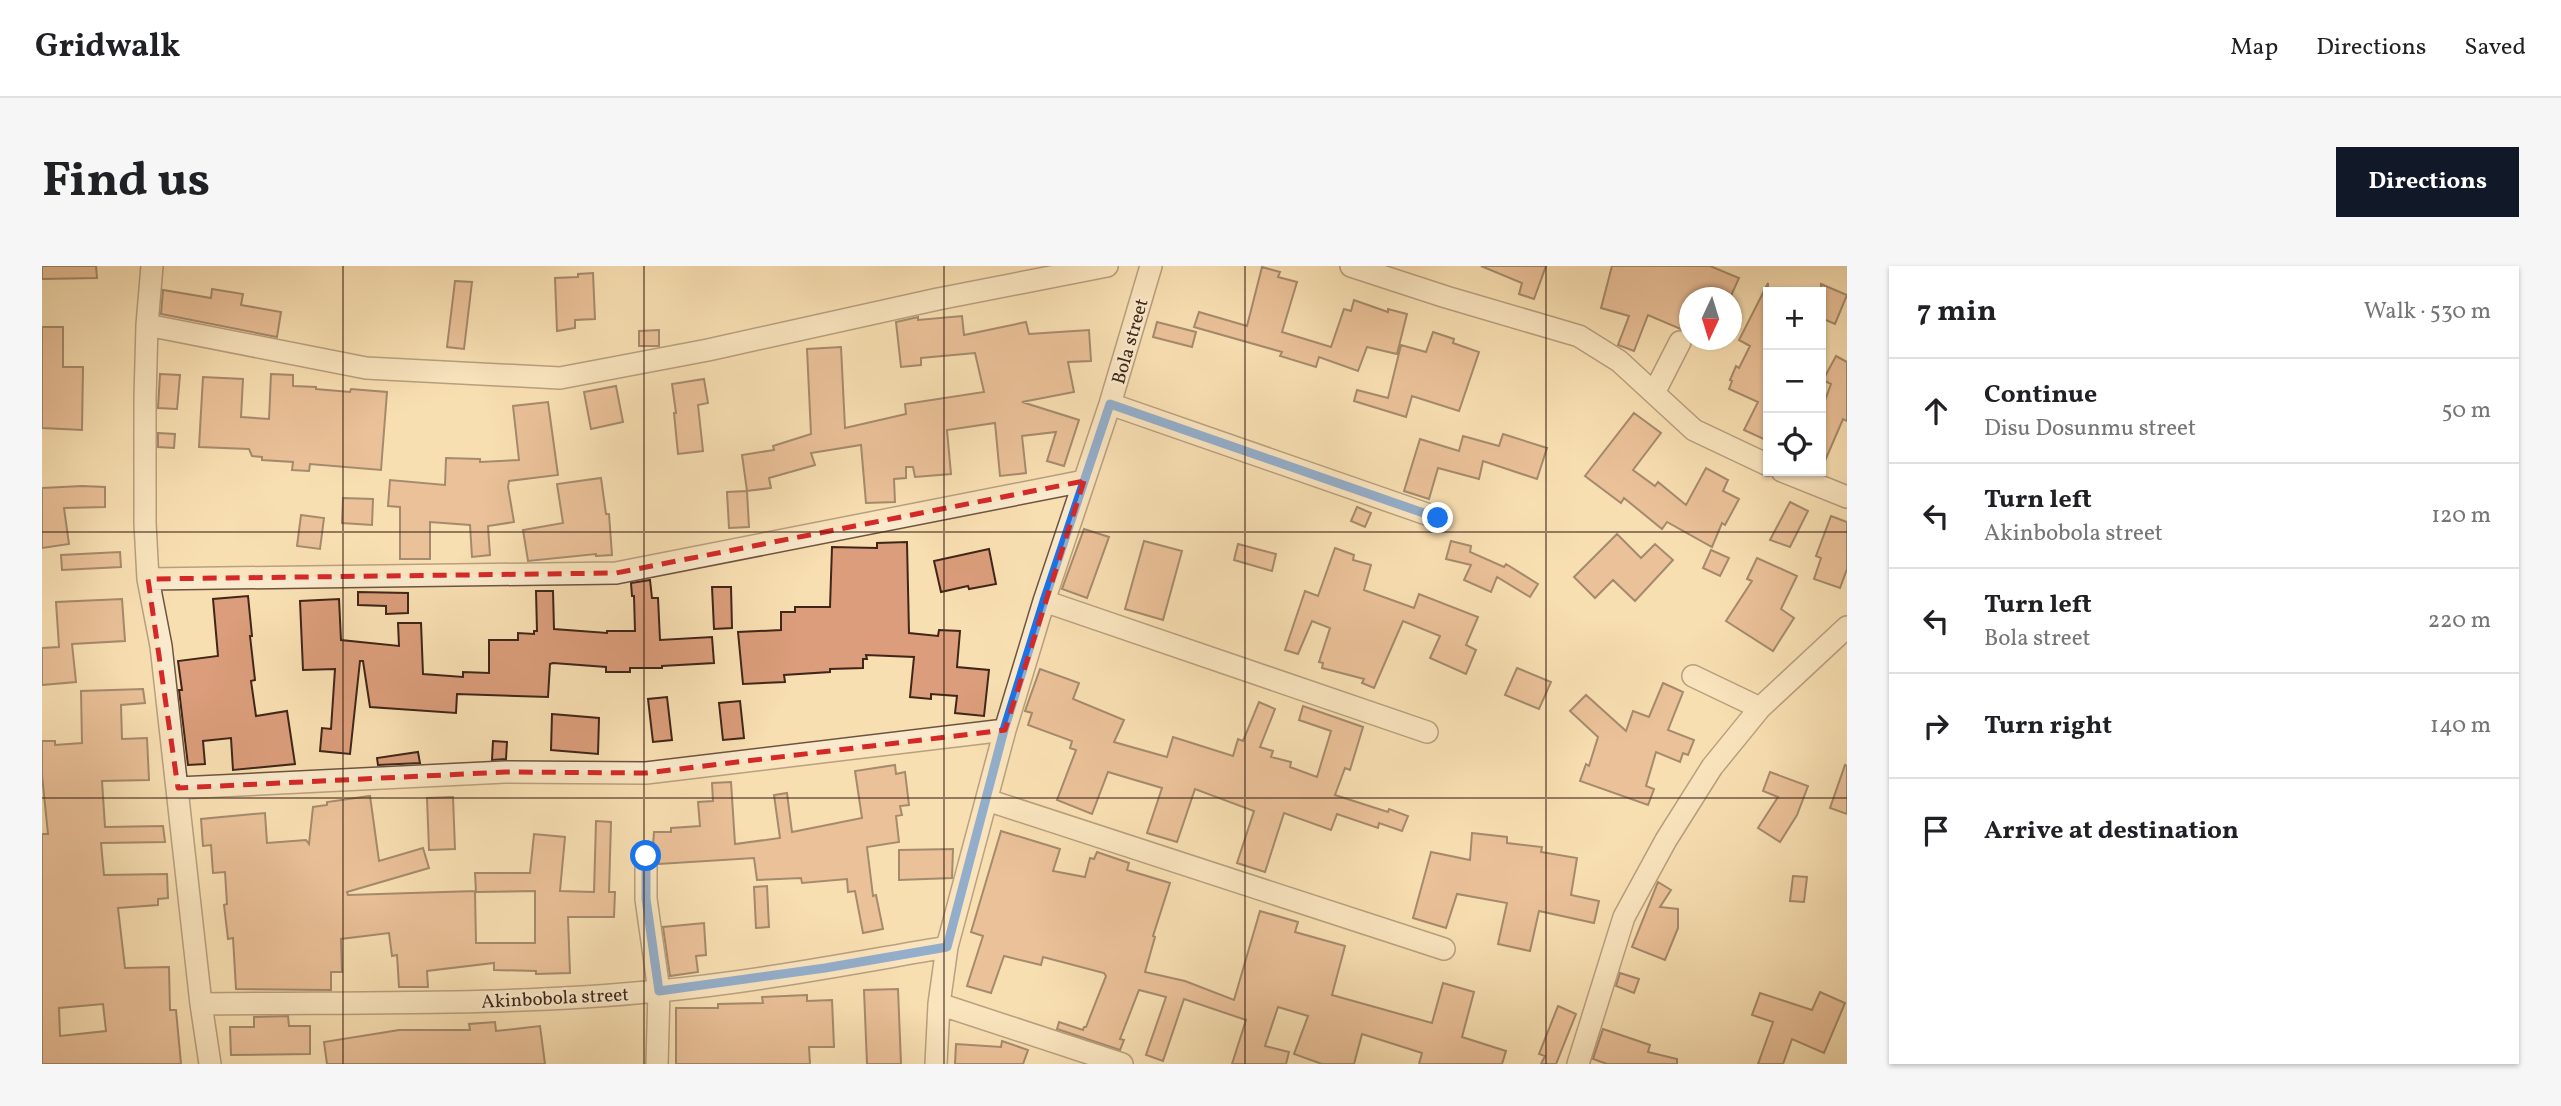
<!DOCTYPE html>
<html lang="en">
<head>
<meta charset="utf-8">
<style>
  body { margin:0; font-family:Vollkorn,serif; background:#f6f6f6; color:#202124 }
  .controls { position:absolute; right:21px; top:21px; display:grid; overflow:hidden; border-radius:0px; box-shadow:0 2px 5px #0004 }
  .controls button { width:63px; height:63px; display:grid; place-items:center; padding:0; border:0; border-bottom:2px solid #e0e0e0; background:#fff; color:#202124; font:35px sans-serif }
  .compass { position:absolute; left:1637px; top:21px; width:63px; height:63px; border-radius:50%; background:#fff; box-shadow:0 2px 5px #0004; rotate:184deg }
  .stop { position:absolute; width:21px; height:21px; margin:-16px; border:5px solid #1a73e8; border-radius:50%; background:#fff }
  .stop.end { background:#1a73e8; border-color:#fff; box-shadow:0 2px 7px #0008 }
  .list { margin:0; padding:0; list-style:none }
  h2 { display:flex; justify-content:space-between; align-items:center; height:91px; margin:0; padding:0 28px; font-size:30px }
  h2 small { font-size:23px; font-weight:400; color:#757577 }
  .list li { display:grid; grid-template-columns:46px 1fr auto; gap:21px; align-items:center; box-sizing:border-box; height:105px; padding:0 28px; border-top:2px solid #e0e0e0 }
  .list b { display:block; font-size:26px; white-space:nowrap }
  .list p { margin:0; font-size:23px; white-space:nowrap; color:#757577 }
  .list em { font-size:23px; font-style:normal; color:#757577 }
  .icon { flex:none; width:38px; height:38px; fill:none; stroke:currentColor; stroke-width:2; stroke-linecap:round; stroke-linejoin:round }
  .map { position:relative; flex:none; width:1805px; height:798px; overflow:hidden; border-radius:0px }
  header { display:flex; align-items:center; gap:42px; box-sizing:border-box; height:98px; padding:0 35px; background:#fff; border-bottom:2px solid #e0e0e0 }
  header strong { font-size:33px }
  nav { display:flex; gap:38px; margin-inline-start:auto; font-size:24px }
  .intro { display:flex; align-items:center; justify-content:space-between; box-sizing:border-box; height:168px; padding:0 42px }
  h1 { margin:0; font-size:49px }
  .button { padding:18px 32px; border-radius:0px; background:#111827; color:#fff; font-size:24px; font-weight:700 }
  main { display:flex; gap:42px; padding:0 42px }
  aside { flex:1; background:#fff; border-radius:0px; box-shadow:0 2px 5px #0004 }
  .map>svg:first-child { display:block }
  .building { fill:#db9d7b; stroke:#402619; stroke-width:2; fill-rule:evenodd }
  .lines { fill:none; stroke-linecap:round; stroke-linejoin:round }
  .minor-casing { stroke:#6e543f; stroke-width:24 }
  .minor { stroke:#faeacd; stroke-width:21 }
  .route { stroke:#1a73e8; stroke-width:9 }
  .marked { fill:none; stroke:#d62828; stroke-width:5; stroke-dasharray:14 9; stroke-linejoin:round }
  .grid { fill:none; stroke:#402619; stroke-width:2; stroke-opacity:0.55 }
  .labels { text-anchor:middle; stroke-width:5; stroke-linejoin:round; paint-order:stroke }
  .street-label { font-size:19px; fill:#402619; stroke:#faeacd }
</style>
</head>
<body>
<header>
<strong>Gridwalk</strong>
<nav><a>Map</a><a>Directions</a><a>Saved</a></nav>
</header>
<div class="intro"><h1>Find us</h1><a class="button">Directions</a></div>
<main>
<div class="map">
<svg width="1805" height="798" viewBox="0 0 1805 798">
  <rect width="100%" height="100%" fill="#f8dfb2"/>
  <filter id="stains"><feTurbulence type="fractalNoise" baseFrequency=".00286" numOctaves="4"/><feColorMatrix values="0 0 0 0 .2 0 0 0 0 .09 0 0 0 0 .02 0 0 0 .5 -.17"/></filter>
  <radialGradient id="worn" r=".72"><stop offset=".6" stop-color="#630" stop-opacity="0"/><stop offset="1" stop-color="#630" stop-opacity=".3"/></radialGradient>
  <path class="building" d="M0,0H54L55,12L0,13Z
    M1439,0H1504L1492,33L1477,28L1480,17Z
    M1570,0H1668L1697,12L1688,32H1648V67L1606,49L1592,85L1576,79L1587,50L1559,42Z
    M1220,1L1238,6L1236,11L1255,16L1240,66L1289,81L1302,43L1309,45L1312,34L1346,46V43L1365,48L1355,88L1325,81L1316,105L1277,91L1274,101L1238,90L1240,86L1152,61L1157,46L1205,60Z
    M551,7L553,53L533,54V62L515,65L513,12L536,11V8Z
    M413,15L430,16L422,83L405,81Z
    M1726,17V175L1702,164L1716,136L1687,123L1690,115L1688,114L1694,100L1697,102L1708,80L1697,74Z
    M1779,18L1805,29L1793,58L1779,52Z
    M170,23L201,28L199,39L239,46L235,71L119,48L121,24L169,32Z
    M920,50L922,69L984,56L987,68L1047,64L1049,95L1026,96L1032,126L980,136L1037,154L1022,200L1005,195L1014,166L980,170L984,207L958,210L953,157L905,164L909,208L873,211L871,201H864V212L852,213L853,236L824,237L819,179L769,187L773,199L727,212L729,222L705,225L700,189L732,184L731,180L769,168L765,83L799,81L803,162L864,148L863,138L942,126L933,87L879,92V99L859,101L854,56L876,51V54Z
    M1115,56L1154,66L1150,81L1111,71Z
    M0,61H21V101H41L40,164L0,162Z
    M617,64V80H597V65Z
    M1391,66L1412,73L1411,77L1437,86L1417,145L1370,130L1364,151L1312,135L1315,124L1346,132L1359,79L1384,86Z
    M1794,90L1805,96V155L1801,153L1779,204V145L1789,118L1781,114Z
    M118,108L138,109L135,143L116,142Z
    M229,108L251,109V120L274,121V123L308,126L309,123L345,126L339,204L268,198L267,205L250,204L251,196L220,194V191L210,190L207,183L157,181L161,111L201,113L199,151L227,153Z
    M662,113L666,137L656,139L661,185L636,188L632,147H634L630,118Z
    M574,120L581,156L549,163L542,126Z
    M506,136L516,209L467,215L466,221L472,256L446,260L448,289L430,291L428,259L388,256V293H358V241L346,240L348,214L403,219L404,192L438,193V196L477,194L471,140Z
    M1592,147L1619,167L1591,204L1613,220L1616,216L1644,239L1664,202L1686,214L1681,225L1697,233L1683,259L1680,257L1670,281L1625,256L1620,263L1582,232L1579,237L1543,210Z
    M116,167L133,168L132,182L116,181Z
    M1461,168L1505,182L1495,213L1441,195L1437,213L1396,202L1387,233L1362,225L1378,173L1417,185L1421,170L1457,180Z
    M559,212L564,248H567L570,289L554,290V288L486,295L481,264L521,257L515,218Z
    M40,220L63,221V241L22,242L27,278L0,282V222Z
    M705,225L707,261L687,262L685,226Z
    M301,232L331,233L330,259L300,257Z
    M1748,236L1766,245L1748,281L1728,274Z
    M1315,241L1329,247L1323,261L1309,255Z
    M259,249L282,252L278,283L255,280Z
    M1789,250L1805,256V303L1798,322L1772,313L1779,292L1774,290Z
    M1042,263L1067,271L1045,332L1020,323Z
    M1575,268L1599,292L1613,278L1631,294L1593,335L1571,314L1553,332L1532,311Z
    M1102,275L1140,285L1121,354L1083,343Z
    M1409,275L1429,280L1428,286L1462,301L1464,298L1496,318L1488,331L1455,311L1449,326L1422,314L1429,299L1404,293Z
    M865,276L867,367L896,370L897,364L918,365L915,401L947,404L942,450L913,447L915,430L889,428V433L868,431L872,391L824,389L825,393H821V402L788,403V406L742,409L743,416L701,418L696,366L739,364V346H753V341H788L790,281L835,282V277Z
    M1196,278L1234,288L1230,305L1192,294Z
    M1293,282L1312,289L1311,294L1329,299L1322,324L1372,342L1377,328L1436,351L1424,379L1434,384L1424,408L1388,392L1398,370L1361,355L1332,422L1320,417L1322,413L1280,402L1281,397L1277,396L1288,362L1270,355L1256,388L1243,384L1263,325L1276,330Z
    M947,283L954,318L927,323L926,320L899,326L892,295Z
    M1669,284L1687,292L1678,310L1661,302Z
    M78,286L79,301L20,304L19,289Z
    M1715,292L1755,310L1739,343L1752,352L1731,385L1684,355L1710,315L1705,313Z
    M608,314L610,332H616L618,374L670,371L672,397L620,400V402H588V406H564V401L511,397L508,398L506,431L415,428L414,447L328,441L321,395H318L308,488L278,485L280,462L289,463L293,403L261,404L258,335L297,333L299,374L357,380L356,357H379L381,408L421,411V406L447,407V374H476V367L492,368V365H495L494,325H511L512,363L565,367V365H593L592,330H590L589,317Z
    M670,321H689L690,362L672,363Z
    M316,326L366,327V347L344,348V340L316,339Z
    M206,330L210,370H208L213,414L209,415L214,450L245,445L253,498L191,504L189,472L161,475L163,498L146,499L137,424H140L136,395L176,390L171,333Z
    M80,333L83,375L30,378L34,416L0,419V382L17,381L14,336Z
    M1475,402L1509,416L1497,443L1463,429Z
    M998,403L1037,417L1031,433L1082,454L1072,476L1125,491L1131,471L1191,490L1196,473L1201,475L1217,436L1233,443L1218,481L1231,485L1229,491L1249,496L1248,501L1275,511L1289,465L1257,454L1261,440L1321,461L1308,504L1303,502L1293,529L1346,546L1347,543L1366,550L1360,565L1337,557L1336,562L1295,548L1289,564L1242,547L1223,606L1195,597L1212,545L1153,523L1135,576L1105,567L1120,522L1066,506L1050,548L1015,534L1034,484L1028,482L1030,475L986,459L990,447L983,445Z
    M1621,417L1641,426L1626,464L1652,474L1646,489L1641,487L1638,496L1614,486L1604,520L1612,523L1606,539L1538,515L1544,498L1547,500L1556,471L1528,445L1544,429L1584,465L1591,445L1607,451Z
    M101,423L103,437L79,439L80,473L105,472L107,514L60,515L63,561L121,560L123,576L59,577L62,609L125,608L126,632L116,633V639L76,642L83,702L127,701L128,744H134L139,798H0V568H6L0,509V475H13V479L40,477L39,425ZM61,738L64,765L18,770L17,742Z
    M625,431L630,474L611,476L606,433Z
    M698,435L702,472L681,474L677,437Z
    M510,448L557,452L556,488L509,484Z
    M451,475L465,476L464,493L450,494Z
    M376,486L378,497L336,499L335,492Z
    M853,499L854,508L863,506L867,539L858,540L860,549L854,550L857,576L825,581L831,630L834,629L841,663L821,667L813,625L806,626L805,613L760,617L759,612L715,614L712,592L617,598L616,584L611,579L612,566H629V562L658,560L656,536L671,535L670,517L689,516L693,578L738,572L732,529L745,527L750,566L820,552L813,505Z
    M1803,499L1805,500V548L1788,542Z
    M1728,506L1766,520L1755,549L1738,576L1716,562L1736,531L1721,525Z
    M328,530L337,595L381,582L387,602L305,626L306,629L433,625L434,677H493V625L434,626L433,607H488L492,568L523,571L518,625L552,626L554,555L569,556L567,626H573L572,651H526L528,707L494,708V705L452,704V697L385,705L386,721H357L355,689L350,690L347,667L299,673L300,706H289V724L194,723L191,672L186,673L182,639L185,638L183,606L171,607L169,579L161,580L159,553L223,547L225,577L264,574L267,578L271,541L285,539V536Z
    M411,531L413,583L387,584L385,532Z
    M959,565L1018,583L1011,605L1043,611L1048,592L1052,593L1055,586L1087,597L1085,604L1128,617L1111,670L1113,671L1103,706L1143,715L1192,734L1218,645L1256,656L1253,666L1303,680L1290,729L1390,757L1401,717L1432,726L1420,771L1464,785L1460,798H1377L1380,787L1320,768L1312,798H1280L1252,788L1266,750L1236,741L1223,780L1247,786L1244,798H1190L1204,754L1142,733L1121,795L1104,789L1124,731L1097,724L1078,773L1082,774L1078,784L1015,763L1017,756L1041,764L1042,761H1044L1064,710L1062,707L1001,691L999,699L962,690L949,727L925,720L941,670L929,666Z
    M1430,567L1465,571V577L1500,581L1499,586L1535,592L1529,629L1557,635L1552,657L1497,645L1488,685L1456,678L1465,637L1415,628L1404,662L1371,652L1389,586L1428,594Z
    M911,583L910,612L857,614V584Z
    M1751,610L1765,611L1762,636L1748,635Z
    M1616,616L1629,624L1618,641L1636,643V662L1623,694L1590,681Z
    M725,620L727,661L714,662L712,621Z
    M662,657L664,689L654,690L656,706L628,710L621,661Z
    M1578,707L1597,713L1592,727L1574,720Z
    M856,723L859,798H825L822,724Z
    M1778,726L1803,737L1782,787L1750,773L1741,798H1716L1731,756L1710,749L1718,727L1770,744Z
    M765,729V735L790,734L792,781H767L768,798H634V742H676V738L721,737L720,731Z
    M1516,740L1534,748L1514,798H1499L1503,790L1497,788Z
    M246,750L247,760H268V788L189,789L188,761H212V751Z
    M453,756L454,765L498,760L503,798H285L282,776L357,764H428L427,758Z
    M1561,763L1608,779L1606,786L1635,793V798H1565L1551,793Z
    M960,775L986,784L981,798H913L914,778L959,781Z"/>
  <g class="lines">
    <defs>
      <path id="minor" d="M110,0L105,59L103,132V257L106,313L119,380L159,738L168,798
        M1309,0L1404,31L1537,70L1577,95L1652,164L1726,199
        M105,59L324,102L518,112L666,84L896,33L1065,0
        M1612,127L1638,76
        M1068,138L1396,252
        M1740,205L1805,231
        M106,313L574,307L1042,215
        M1002,335L1385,466
        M1651,410L1718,442
        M136,522L463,506L604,507L963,464
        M945,534L1402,683
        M604,590V633L617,725L615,798
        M159,738C311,736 465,740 616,725C713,716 810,697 905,681
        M897,738L1080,798
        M894,798L897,738L905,681L963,464L1002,335L1068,138L1109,0
        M1536,798L1582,651L1624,574L1670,501L1718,442L1805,361"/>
    </defs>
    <use href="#minor" class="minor-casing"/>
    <use href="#minor" class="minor"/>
  </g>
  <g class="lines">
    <path class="route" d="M604,590V633L617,725L783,702L905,681L962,464L1002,335L1068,138L1396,252"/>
  </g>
  <path d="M0 0H1805V798H0ZM1042,215L963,464L604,507L463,506L136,522L106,313L574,307Z" fill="#f8dfb2" fill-opacity=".55" fill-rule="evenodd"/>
  <path class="marked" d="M1042,215L963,464L604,507L463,506L136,522L106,313L574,307Z"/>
  <path class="grid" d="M301,0V798M602,0V798M902,0V798M1203,0V798M1504,0V798M0,266H1805M0,532H1805"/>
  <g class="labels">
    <g class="street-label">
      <text transform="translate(1087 75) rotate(-74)" y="7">Bola street</text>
      <text transform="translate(513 731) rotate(-3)" y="7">Akinbobola street</text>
    </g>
  </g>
  <rect width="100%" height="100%" filter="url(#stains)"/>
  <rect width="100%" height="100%" fill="url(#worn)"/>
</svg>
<div class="controls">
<button>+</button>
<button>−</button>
<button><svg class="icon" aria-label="locate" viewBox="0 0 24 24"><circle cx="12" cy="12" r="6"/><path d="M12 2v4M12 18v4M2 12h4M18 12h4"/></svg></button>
</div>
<svg class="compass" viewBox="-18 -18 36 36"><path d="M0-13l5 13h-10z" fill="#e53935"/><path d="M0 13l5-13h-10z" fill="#757577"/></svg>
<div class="stop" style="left:604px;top:590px"></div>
<div class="stop end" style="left:1396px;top:252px"></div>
</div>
<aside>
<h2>7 min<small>Walk · 530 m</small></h2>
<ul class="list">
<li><svg class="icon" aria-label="ahead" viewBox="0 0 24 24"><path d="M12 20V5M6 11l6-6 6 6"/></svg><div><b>Continue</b><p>Disu Dosunmu street</p></div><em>50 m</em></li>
<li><svg class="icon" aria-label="left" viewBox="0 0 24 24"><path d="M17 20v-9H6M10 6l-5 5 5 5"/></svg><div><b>Turn left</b><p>Akinbobola street</p></div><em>120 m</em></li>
<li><svg class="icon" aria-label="left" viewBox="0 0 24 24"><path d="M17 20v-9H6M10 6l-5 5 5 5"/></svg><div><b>Turn left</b><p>Bola street</p></div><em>220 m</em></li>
<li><svg class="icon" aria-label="right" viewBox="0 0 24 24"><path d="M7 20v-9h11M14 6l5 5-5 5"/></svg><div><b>Turn right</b></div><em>140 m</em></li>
<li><svg class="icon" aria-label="arrive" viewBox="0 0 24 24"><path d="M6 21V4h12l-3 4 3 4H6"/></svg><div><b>Arrive at destination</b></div></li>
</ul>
</aside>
</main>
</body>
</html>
